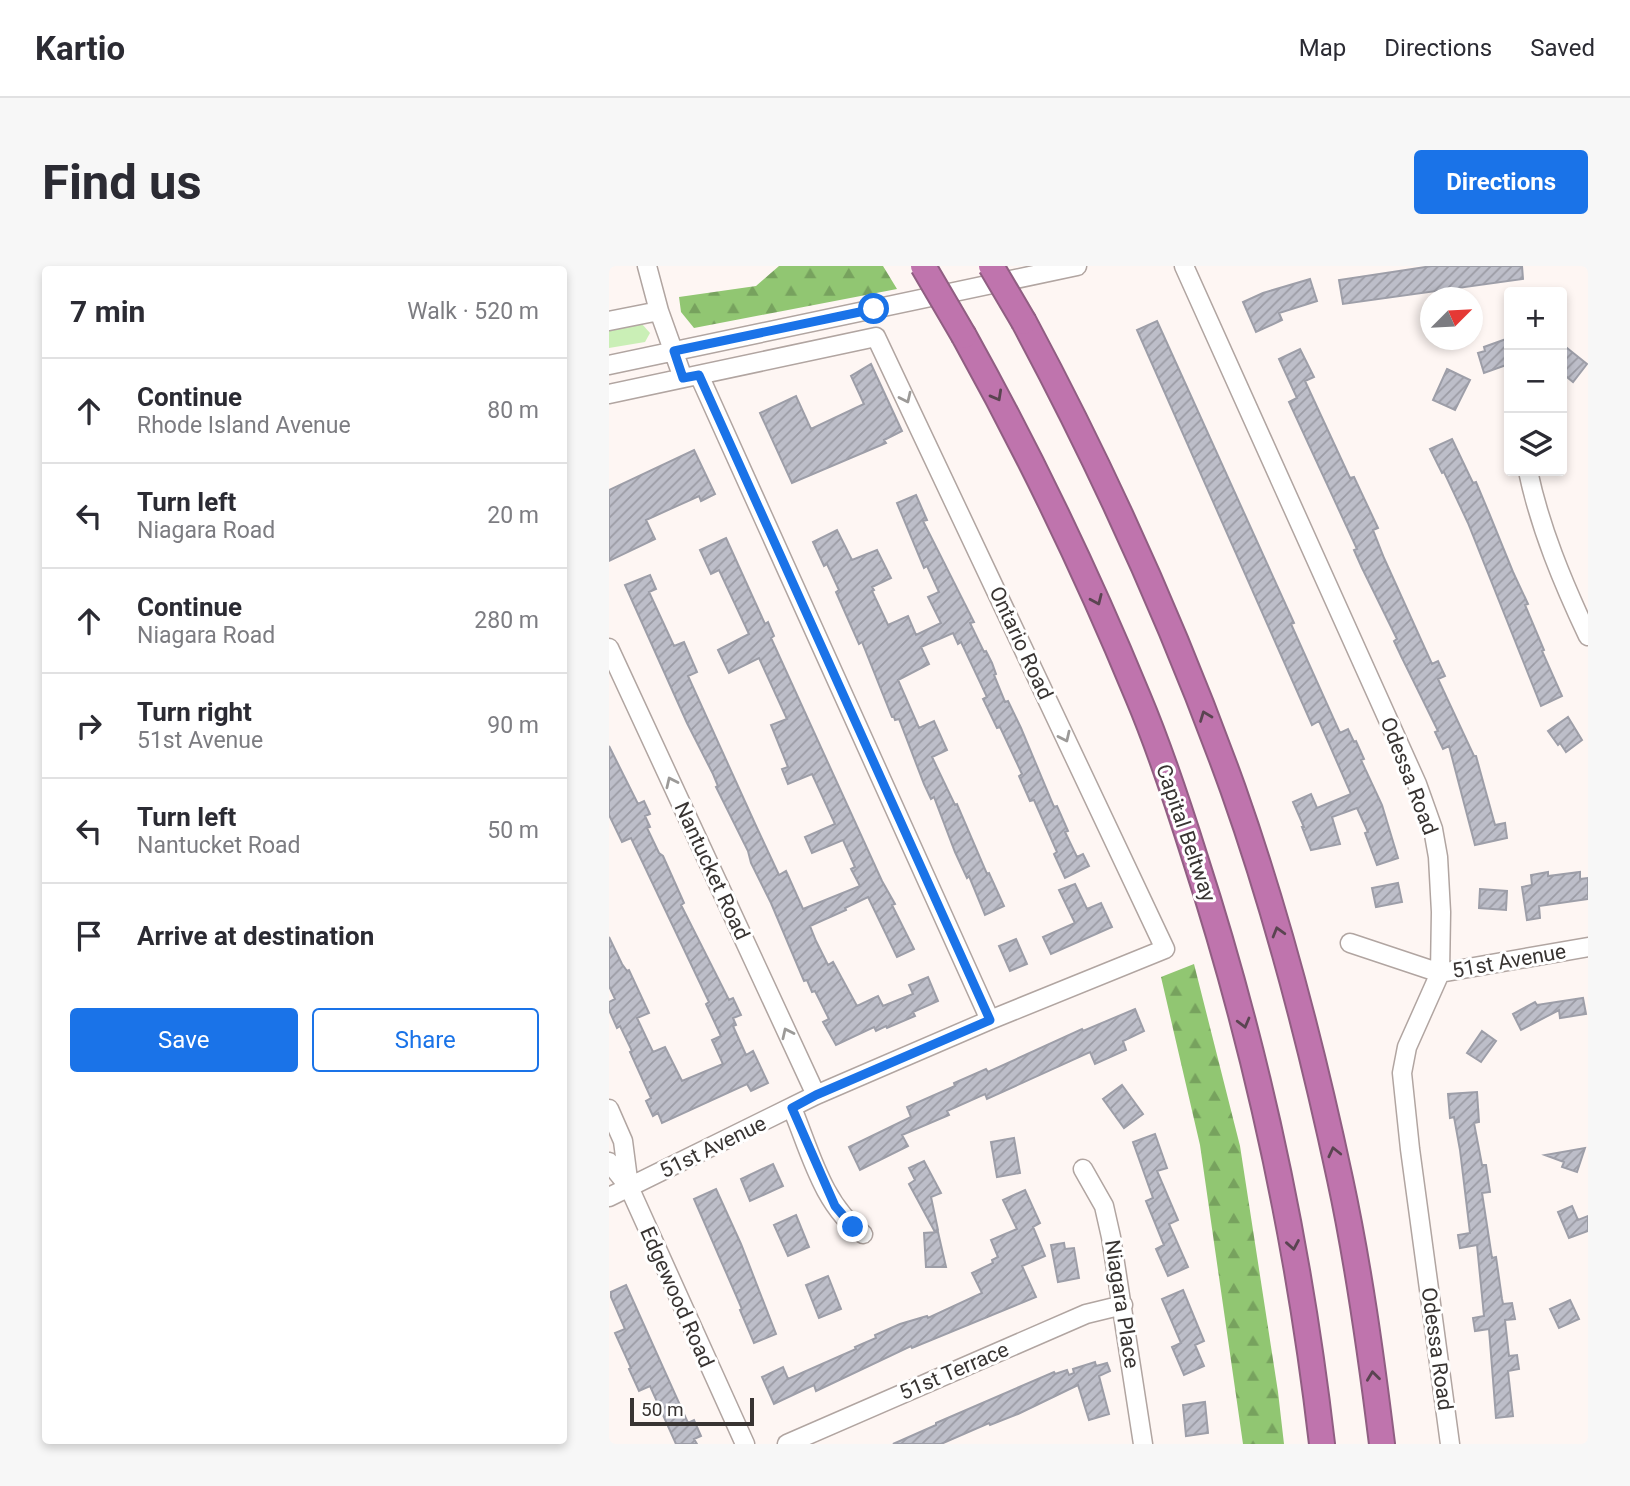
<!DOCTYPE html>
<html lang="en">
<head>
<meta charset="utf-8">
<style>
  body { margin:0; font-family:Roboto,sans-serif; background:#f7f7f7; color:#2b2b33 }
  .controls { position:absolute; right:21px; top:21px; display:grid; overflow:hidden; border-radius:7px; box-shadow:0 4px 10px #0003 }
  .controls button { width:63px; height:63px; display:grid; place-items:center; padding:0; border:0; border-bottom:2px solid #e1e1e2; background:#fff; color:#2b2b33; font:35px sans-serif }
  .compass { position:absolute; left:811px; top:21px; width:63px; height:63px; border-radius:50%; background:#fff; box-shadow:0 4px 10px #0003; rotate:66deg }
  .scale { position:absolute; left:21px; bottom:18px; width:124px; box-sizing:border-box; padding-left:7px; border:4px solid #383432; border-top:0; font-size:19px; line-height:24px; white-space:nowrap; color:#383432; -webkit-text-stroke:5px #fff; paint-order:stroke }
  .stop { position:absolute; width:21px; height:21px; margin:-16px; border:5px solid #1a73e8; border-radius:50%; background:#fff }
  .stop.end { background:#1a73e8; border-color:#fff; box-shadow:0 2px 7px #0008 }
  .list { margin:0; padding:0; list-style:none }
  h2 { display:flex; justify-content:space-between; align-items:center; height:91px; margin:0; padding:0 28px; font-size:30px }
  h2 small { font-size:23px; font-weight:400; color:#7c7c81 }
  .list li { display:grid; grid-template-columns:46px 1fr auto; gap:21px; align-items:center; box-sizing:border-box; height:105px; padding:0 28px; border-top:2px solid #e1e1e2 }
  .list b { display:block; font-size:26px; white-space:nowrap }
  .list p { margin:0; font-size:23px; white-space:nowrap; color:#7c7c81 }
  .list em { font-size:23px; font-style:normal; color:#7c7c81 }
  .actions { display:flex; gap:14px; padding:21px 28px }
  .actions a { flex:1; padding:16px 0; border:2px solid #1a73e8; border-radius:7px; text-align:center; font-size:24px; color:#1a73e8 }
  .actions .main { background:#1a73e8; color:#fff }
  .icon { flex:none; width:38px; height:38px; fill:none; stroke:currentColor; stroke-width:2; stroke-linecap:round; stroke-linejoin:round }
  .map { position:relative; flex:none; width:979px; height:1178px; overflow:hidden; border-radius:7px }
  header { display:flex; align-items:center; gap:42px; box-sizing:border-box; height:98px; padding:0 35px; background:#fff; border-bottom:2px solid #e1e1e2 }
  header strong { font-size:33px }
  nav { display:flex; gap:38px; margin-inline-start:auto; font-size:24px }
  .intro { display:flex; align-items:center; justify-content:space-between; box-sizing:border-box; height:168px; padding:0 42px }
  h1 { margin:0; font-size:49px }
  .button { padding:18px 32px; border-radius:7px; background:#1a73e8; color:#fff; font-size:24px; font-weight:700 }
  main { display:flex; gap:42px; padding:0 42px }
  aside { flex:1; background:#fff; border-radius:7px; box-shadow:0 4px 10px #0003 }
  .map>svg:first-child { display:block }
  .forest { fill:url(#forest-firs) }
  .park { fill:#caefb6 }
  .building { fill:url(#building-hatch); stroke:#9d9ea8; stroke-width:2 }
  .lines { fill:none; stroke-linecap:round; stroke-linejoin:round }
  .minor-casing { stroke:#b1a5a1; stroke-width:21 }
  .highway-casing { stroke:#905e82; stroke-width:28 }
  .minor { stroke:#fff; stroke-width:18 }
  .highway { stroke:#bf74ad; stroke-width:24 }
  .highway-bridge-casing { stroke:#905e82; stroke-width:28; stroke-linecap:butt }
  .highway-bridge { stroke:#bf74ad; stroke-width:24 }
  .oneway { stroke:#5a4451 }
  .oneway2 { stroke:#9c9a98 }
  .route { stroke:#1a73e8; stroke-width:9 }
  .labels { text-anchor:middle; stroke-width:6; stroke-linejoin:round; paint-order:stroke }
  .street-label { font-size:21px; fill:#383432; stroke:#fff }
</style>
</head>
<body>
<header>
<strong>Kartio</strong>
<nav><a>Map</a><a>Directions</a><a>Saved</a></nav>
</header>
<div class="intro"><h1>Find us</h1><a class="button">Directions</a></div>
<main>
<aside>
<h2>7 min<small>Walk · 520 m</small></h2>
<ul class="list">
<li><svg class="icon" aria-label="ahead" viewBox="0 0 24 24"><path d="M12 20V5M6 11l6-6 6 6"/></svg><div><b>Continue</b><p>Rhode Island Avenue</p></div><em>80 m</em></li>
<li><svg class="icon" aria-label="left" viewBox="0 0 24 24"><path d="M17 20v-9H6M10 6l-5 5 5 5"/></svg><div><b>Turn left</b><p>Niagara Road</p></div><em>20 m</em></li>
<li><svg class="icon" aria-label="ahead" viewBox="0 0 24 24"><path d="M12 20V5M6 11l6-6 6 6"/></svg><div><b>Continue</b><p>Niagara Road</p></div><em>280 m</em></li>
<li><svg class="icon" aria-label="right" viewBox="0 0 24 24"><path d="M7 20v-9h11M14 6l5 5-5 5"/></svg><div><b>Turn right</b><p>51st Avenue</p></div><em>90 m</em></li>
<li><svg class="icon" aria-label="left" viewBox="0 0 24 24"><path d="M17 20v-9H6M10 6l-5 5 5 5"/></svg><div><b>Turn left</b><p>Nantucket Road</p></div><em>50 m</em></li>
<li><svg class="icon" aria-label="arrive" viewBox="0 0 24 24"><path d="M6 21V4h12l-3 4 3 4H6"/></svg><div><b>Arrive at destination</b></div></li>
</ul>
<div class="actions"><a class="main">Save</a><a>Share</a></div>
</aside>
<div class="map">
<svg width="979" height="1178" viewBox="0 0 979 1178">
  <defs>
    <pattern id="forest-firs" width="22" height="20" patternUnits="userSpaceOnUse" patternTransform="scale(1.75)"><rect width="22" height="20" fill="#91c672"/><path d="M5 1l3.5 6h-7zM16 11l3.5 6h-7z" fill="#77a25e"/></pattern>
    <pattern id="building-hatch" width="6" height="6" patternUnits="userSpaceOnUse" patternTransform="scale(1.75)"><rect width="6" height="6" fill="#bdbec9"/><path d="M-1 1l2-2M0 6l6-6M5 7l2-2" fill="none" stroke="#9b9ba4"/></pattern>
  </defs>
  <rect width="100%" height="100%" fill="#fef6f3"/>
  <path class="forest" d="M170,0H274L288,23L85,62L72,46L70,31L147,20Z
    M585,698L631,880L669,1126L675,1178H634L591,879L552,711Z"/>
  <path class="park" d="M33,58L41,67L36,76L0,82V65Z"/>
  <path class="building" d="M823,0H913L914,13L734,38L730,14Z
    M701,13L708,35L670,47L673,54L647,66L634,36L654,27Z
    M548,55L685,357L682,358L731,467L739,463L745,476L747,475L755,493L752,494L773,539L789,592L768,599L756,567L759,566L748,542L723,551L731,578L702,584L693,561H695L684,536L702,528L708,542L742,528L710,455L703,459L528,64Z
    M900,72V98L875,107L869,87L876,85L875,81Z
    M953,78L978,98L964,116L953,107Z
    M691,83L705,111L696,115L741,212L745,211L769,262L764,264L775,292L823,398L829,395L836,410L829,413L865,490H867L886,559L896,557L898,572L866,579L840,480L834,483L826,466L829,465L793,392L785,375L788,373L753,302L745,284L748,283L680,136L688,132L670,93Z
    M262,98L293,165L275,174L277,177L183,217L151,147L187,130L202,163L255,138L242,110Z
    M838,103L861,114L846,144L824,134Z
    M843,173L864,217L867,216L880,247L904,306L919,338L916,339L935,384L933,385L953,430L932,440L859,257L835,206L833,207L821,183Z
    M85,184L106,228L92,235L90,230L37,254L46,273L0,295V224Z
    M307,229L318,254L314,255L365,356L361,357L375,386L377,385L383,397L387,408L385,409L396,436L399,435L412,462L445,541L448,540L459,565L456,566L468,591L474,588L480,600L456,612L445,588L448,586L425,534L421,535L410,510L413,508L391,461L388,462L374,433L378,431L352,376L349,378L344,367L312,381L320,398L289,414L310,462L325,455L338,484L323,491L346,539L348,538L378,608L380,607L395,640L376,649L360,610L358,612L346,586L325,531L322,533L315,518L290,453L286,454L285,451H283L253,376L250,378L227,326L230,324L218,298L215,300L204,276L228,264L243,294L268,284L282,312L263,321L265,324L263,325L279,359L299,350L307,369L332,357L319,331L330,326L318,300L315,302L288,237Z
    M117,272L156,358L159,356L165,370L162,372L273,615L286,638L283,639L305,683L288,691L259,631L236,642L237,644L201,660L207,675L219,699L224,696L248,740L269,730L274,740L304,728L300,719L319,711L329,735L304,746L306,750L278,762L277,760L267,765L265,761L227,779L214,756L220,753L206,725L203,726L198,714L195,715L162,637L142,597L139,585L107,521L109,520L104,508L78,457L16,319L41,309L47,323L40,326L65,380L75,376L88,406L79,410L148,562L170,609L177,605L194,643L251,620L242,603L246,601L234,574L203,587L196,571L226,558L203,508L179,518L173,503L179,501L162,459L178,453L150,392L120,407L109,384L140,368L110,304L102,308L91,284Z
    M959,451L973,474L957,486L951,477L949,479L939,465Z
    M0,480L29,538L35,535L41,548L36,550L41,561L38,562L50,587L54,590L75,637L72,639L120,734L124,732L132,749L124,752L127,759L124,760L137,789L144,785L159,817L142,825L138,818L53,857L49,847L44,850L37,835L42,832L21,786L23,785L11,760L8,762L0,744V736L6,733L0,720V671L13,698L18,705L20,704L40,747L28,752L44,786L56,781L73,815L114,798L103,774L112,770L97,738L100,736L22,572L13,576L0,549Z
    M939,606V610L971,606V613L979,612V633L930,640L931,652L918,654L913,621L923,619L922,609Z
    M789,617L793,636L767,641L763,622Z
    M466,618L478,643L492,637L503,661L442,688L434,671L466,657L450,624Z
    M871,623L898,625L897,644L870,642Z
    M407,673L418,698L401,705L390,680Z
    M974,732L977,748L951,752L950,744L912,764L904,748L926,736L928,739Z
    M526,743L535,765L514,775L517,784L486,798L481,786L378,833L376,828L338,845L340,849L293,869L299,880L251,904L240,881L302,851L298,841L346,820L345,817L377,803L379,806L473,763L474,765Z
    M873,765L887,775L872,796L858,787Z
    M513,819L534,848L515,862L494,833Z
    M868,826L870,856L865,857L873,899H877L881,926L873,927L883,992L887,991L893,1033L894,1038L903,1037L906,1053L896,1054L900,1090L908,1089L910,1103L899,1105L904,1150L887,1152L880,1063L866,1065L864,1052L875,1050L868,979L851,982L849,969L861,967L851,884L845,851L841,852L839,828Z
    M546,868L558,902L548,905L569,954L560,958L579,1001L559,1010L547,983L555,979L537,935L544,932L524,876Z
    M405,872L411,907L388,911L382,876Z
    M976,882L968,906L953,901L955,896L936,889Z
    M315,895L332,927L322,931L329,964L326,966L300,918L306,914L300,902Z
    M164,898L174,920L141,935L132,913Z
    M107,923L132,978L167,1068L145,1077L131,1044L133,1043L85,933Z
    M416,924L431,957L424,961L436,990L413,1000L427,1031L303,1082L302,1080L207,1125L205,1119L165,1138L153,1111L174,1101L179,1113L247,1083L246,1081L267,1072L266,1069L291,1058L318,1050L319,1052L373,1027L363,1007L384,997L383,994L389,991L382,974L408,963L394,934Z
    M963,940L969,954L979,950V965L960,972L949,946Z
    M187,949L200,981L179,990L165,959Z
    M329,966L337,1001H317L315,967Z
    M455,977L456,983L465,982L470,1012L449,1016L442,979Z
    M219,1010L232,1043L210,1052L197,1019Z
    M17,1019L79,1157L85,1154L92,1170L85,1173L88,1178H67L41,1120L30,1125L20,1103L22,1102L6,1067L16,1063L2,1031V1026Z
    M574,1024L595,1075L586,1079L595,1100L575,1109L563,1081L572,1077L553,1033Z
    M961,1034L970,1053L950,1062L941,1043Z
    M486,1096L487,1100L498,1097L501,1105L490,1110L500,1148L480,1154L469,1119L409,1148L381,1159L380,1157L332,1178H284L327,1159V1157L445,1106L446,1108L458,1104L460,1109L465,1107L464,1103Z
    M596,1136L599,1167L577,1170L574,1139Z"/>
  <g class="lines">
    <defs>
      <path id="minor" d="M38,0L50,45L74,112
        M575,0L808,518L824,563L829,591L832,646L831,707L798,781L793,807L801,883L841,1178
        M0,55L50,45
        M0,99L468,0
        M90,109L381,754
        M0,128L267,71L556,683L381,754L207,829L0,931
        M919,205C931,262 954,317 979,370
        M0,382L207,829
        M741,677L831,707L979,681
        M183,842C201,885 214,940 254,968
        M0,843L14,875L20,921
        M0,896L20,921L136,1178
        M474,903L495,940L502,971L534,1178
        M178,1178L477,1048L514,1039"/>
      <path id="highway" d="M415,56C496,207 566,362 624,523C669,650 703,782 731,913C750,1001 762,1089 773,1178
        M355,70C420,187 478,307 529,431C551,483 569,538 586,592C648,783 690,979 713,1178"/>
    </defs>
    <use href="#minor" class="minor-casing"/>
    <use href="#highway" class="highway-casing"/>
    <use href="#minor" class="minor"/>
    <use href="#highway" class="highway"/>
    <defs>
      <path id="highway-bridge" d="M314,0L355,70
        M382,0L415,56"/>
    </defs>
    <use href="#highway-bridge" class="highway-bridge-casing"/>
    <use href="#highway-bridge" class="highway-bridge"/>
  </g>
  <defs><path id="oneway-chevron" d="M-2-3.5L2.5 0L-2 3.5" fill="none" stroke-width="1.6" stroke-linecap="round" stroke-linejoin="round" transform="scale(1.75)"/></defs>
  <g class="oneway">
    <use href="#oneway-chevron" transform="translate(388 130) rotate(61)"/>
    <use href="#oneway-chevron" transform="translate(488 334) rotate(66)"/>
    <use href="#oneway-chevron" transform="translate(596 450) rotate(-111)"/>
    <use href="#oneway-chevron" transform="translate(669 666) rotate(-106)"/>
    <use href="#oneway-chevron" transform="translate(635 757) rotate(75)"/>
    <use href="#oneway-chevron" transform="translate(725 886) rotate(-103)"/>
    <use href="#oneway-chevron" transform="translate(684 979) rotate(80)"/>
    <use href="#oneway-chevron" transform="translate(764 1110) rotate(-97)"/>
  </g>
  <g class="oneway2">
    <use href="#oneway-chevron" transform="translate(297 132) rotate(65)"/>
    <use href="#oneway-chevron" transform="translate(456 471) rotate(65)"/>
    <use href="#oneway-chevron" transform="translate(62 516) rotate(-115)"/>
    <use href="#oneway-chevron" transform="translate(178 767) rotate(-115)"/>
  </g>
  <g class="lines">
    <path class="route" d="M244,961L226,940L183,842L207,829L381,754L90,109L74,112L65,85L265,43"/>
  </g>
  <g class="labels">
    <g class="street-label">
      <text transform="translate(412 377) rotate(65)" y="7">Ontario Road</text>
      <text transform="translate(800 510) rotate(69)" y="7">Odessa Road</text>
      <text transform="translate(577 567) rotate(71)" y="7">Capital Beltway</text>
      <text transform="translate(103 605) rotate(65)" y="7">Nantucket Road</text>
      <text transform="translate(900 695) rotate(-10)" y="7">51st Avenue</text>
      <text transform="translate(104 881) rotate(-26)" y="7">51st Avenue</text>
      <text transform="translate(68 1031) rotate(66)" y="7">Edgewood Road</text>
      <text transform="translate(513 1038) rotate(81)" y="7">Niagara Place</text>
      <text transform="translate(828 1083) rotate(82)" y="7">Odessa Road</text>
      <text transform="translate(345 1105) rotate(-23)" y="7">51st Terrace</text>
    </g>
  </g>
</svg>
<div class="controls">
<button>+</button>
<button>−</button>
<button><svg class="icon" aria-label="layers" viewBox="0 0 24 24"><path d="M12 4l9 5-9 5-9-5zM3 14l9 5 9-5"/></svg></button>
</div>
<svg class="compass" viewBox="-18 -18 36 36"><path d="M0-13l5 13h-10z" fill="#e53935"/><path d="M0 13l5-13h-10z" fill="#7c7c81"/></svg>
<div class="scale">50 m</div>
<div class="stop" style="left:265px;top:43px"></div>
<div class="stop end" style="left:244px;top:961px"></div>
</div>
</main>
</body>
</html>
